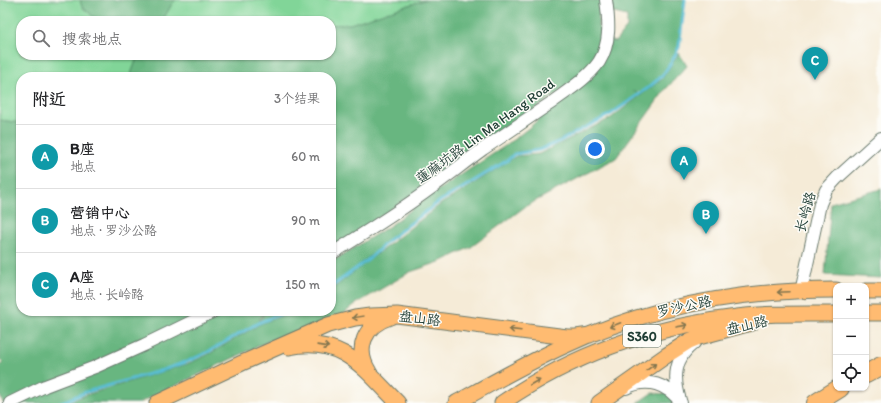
<!DOCTYPE html>
<html lang="zh">
<head>
<meta charset="utf-8">
<style>
  body { margin:0; font-family:Itim,"LXGW WenKai TC",sans-serif; background:#f2f2f2; color:#202124 }
  .controls { position:absolute; right:12px; bottom:12px; display:grid; overflow:hidden; border-radius:8px; box-shadow:0 1px 3px #0004 }
  .controls button { width:36px; height:36px; display:grid; place-items:center; padding:0; border:0; border-bottom:1px solid #e0e0e0; background:#fff; color:#202124; font:20px sans-serif }
  .you { position:absolute; left:595px; top:149px; width:14px; height:14px; margin:-10px; border:3px solid #fff; border-radius:50%; background:#1a73e8; box-shadow:0 0 0 6px #1a73e833 }
  .badge { display:grid; place-items:center; width:26px; height:26px; border-radius:50%; background:#c8321e; color:#fff; font-size:13px; font-weight:700 }
  .pin { position:absolute; translate:-50% -33px; filter:drop-shadow(0 1px 2px #0008) }
  .pin::after { content:''; position:absolute; top:21px; width:14px; height:12px; background:inherit; clip-path:polygon(0 0,100% 0,50% 100%) }
  .list { margin:0; padding:0; list-style:none }
  h2 { display:flex; justify-content:space-between; align-items:center; height:52px; margin:0; padding:0 16px; font-size:17px }
  h2 small { font-size:13px; font-weight:400; color:#757577 }
  .list li { display:grid; grid-template-columns:26px 1fr auto; gap:12px; align-items:center; box-sizing:border-box; height:64px; padding:0 16px; border-top:1px solid #e0e0e0 }
  .list b { display:block; font-size:15px; white-space:nowrap }
  .list p { margin:0; font-size:13px; white-space:nowrap; color:#757577 }
  .list em { font-size:13px; font-style:normal; color:#757577 }
  .icon { flex:none; width:22px; height:22px; fill:none; stroke:currentColor; stroke-width:2; stroke-linecap:round; stroke-linejoin:round }
  .map { position:relative; flex:none; width:881px; height:403px; overflow:hidden }
  .search { position:absolute; background:#fff; box-shadow:0 1px 3px #0004; left:16px; top:16px; width:320px; height:44px; display:flex; align-items:center; gap:10px; box-sizing:border-box; padding:0 14px; border-radius:16px; color:#757577; font-size:15px }
  .panel { position:absolute; background:#fff; box-shadow:0 1px 3px #0004; left:16px; top:72px; width:320px; height:244px; border-radius:16px }
  .map>svg:first-child { display:block }
  .green { fill:#81d598; stroke:#508966 }
  .forest { fill:#68b680; stroke:#447a5a; fill-rule:evenodd }
  .lines { fill:none; stroke-linecap:round; stroke-linejoin:round }
  .stream { stroke:#58bed6; stroke-width:3 }
  .minor-casing { stroke:#6a7a6d; stroke-width:14 }
  .major-casing { stroke:#6a7a6d; stroke-width:17 }
  .highway-casing { stroke:#6a7a6d; stroke-width:20 }
  .minor { stroke:#fff; stroke-width:12 }
  .major { stroke:#ffbb71; stroke-width:15 }
  .highway { stroke:#ffbb71; stroke-width:18 }
  .oneway { stroke:#84764f }
  .labels { text-anchor:middle; stroke-width:3; stroke-linejoin:round; paint-order:stroke }
  .shield { fill:#fdfcf7; stroke:#62766e; stroke-width:1 }
  .shield-label { font-size:13px; font-weight:bold; fill:#1f3d34 }
  .street-label { font-size:14px; fill:#1f3d34; stroke:#fdfcf7 }
</style>
</head>
<body>
<div class="map">
<svg width="881" height="403" viewBox="0 0 881 403">
  <rect width="100%" height="100%" fill="#fdfcf7"/>
  <filter id="ink" filterUnits="userSpaceOnUse"><feTurbulence type="fractalNoise" baseFrequency=".025" numOctaves="2"/><feDisplacementMap in="SourceGraphic" scale="8" xChannelSelector="R" yChannelSelector="G"/><feConvolveMatrix kernelMatrix="1 2 1 2 8 2 1 2 1" color-interpolation-filters="sRGB"/></filter>
  <filter id="wash" filterUnits="userSpaceOnUse"><feTurbulence type="fractalNoise" baseFrequency=".012" numOctaves="4" result="noise"/><feDisplacementMap in="SourceGraphic" scale="16" xChannelSelector="R" yChannelSelector="G"/><feGaussianBlur stdDeviation="0.9" result="paint"/><feColorMatrix in="noise" values="0 0 0 0 0 0 0 0 0 0 0 0 0 0 0 0 0 1.4 0 .05"/><feComposite in="paint" operator="in"/></filter>
  <g filter="url(#wash)">
    <rect width="100%" height="100%" fill="#f5ebd7"/>
    <path class="green" d="M0,0H80L82,7L99,21H21V55H138L130,77H21V123L0,120Z
      M176,0H425L350,24L331,25V21H162L172,4Z"/>
    <path class="forest" d="M80,0H176L172,4L162,21H99L82,7Z
      M425,0H684V3L679,47L662,76L642,92L633,91L640,94L613,113L539,150L517,152L508,160L440,201L331,287V262L391,225L429,196L505,146L530,127L576,85L575,81L331,251V77H130L138,55H331V25L350,24ZM606,11L627,16V27L615,42L607,40L598,26L599,15Z
      M679,53L687,66L665,90L616,158L526,206L471,247L442,261L410,272L354,305L339,318L269,341L139,403H67L83,396L187,364L207,355L260,324L294,311H331V290L442,203L458,194L516,156L539,154L611,118L662,79Z
      M0,120L21,123V311H264L258,323L206,353L167,369L77,396L60,403H3L0,395V365L3,363L0,359Z
      M881,189V278L825,275L831,203Z
      M265,311H288L260,322Z
      M652,393L668,394L678,403H637Z"/>
    <g class="lines">
      <path class="stream" d="M331,287L369,259L390,239L440,201L456,192L508,160L514,154L539,150L558,142L611,114L648,88L662,76L672,61L679,47L685,0
        M60,403L86,392L163,370L186,362L206,353L258,323L288,311"/>
    </g>
  </g>
  <g filter="url(#ink)">
    <g class="lines">
      <defs>
        <path id="minor" d="M331,254C360,236 389,218 417,198C440,182 461,165 483,149C506,134 528,118 551,103C567,91 587,79 599,62C611,43 609,21 606,0
          M801,292L820,204L826,190L837,178L881,138
          M626,388C647,377 668,384 681,403
          M680,400C673,378 674,358 694,343
          M10,403L45,386L95,367L144,345L214,311"/>
        <path id="major" d="M866,291H881
          M866,313H881
          M289,347C342,335 365,370 398,403
          M369,372C354,348 365,325 390,317
          M157,403L242,363L328,325L355,318L370,316L397,315L567,337H576L590,335
          M456,403C492,383 527,363 564,346C649,306 742,290 836,290
          M502,403C570,356 648,328 730,318C765,313 801,314 836,314
          M599,403L667,355L689,341L699,337L751,323"/>
        <path id="highway" d="M866,374L881,366
          M816,403L840,388"/>
      </defs>
      <use href="#minor" class="minor-casing"/>
      <use href="#major" class="major-casing"/>
      <use href="#highway" class="highway-casing"/>
      <use href="#minor" class="minor"/>
      <use href="#major" class="major"/>
      <use href="#highway" class="highway"/>
    </g>
    <defs><path id="oneway-shaft" d="M-6 0H5M1.5-3L5.5 0L1.5 3" fill="none" stroke-width="1.6" stroke-linecap="round" stroke-linejoin="round"/></defs>
    <g class="oneway">
      <use href="#oneway-shaft" transform="translate(783 292) rotate(177)"/>
      <use href="#oneway-shaft" transform="translate(358 317) rotate(171)"/>
      <use href="#oneway-shaft" transform="translate(615 325) rotate(159)"/>
      <use href="#oneway-shaft" transform="translate(682 326) rotate(-10)"/>
      <use href="#oneway-shaft" transform="translate(515 330) rotate(-173)"/>
      <use href="#oneway-shaft" transform="translate(323 346) rotate(8)"/>
      <use href="#oneway-shaft" transform="translate(651 367) rotate(-36)"/>
      <use href="#oneway-shaft" transform="translate(535 382) rotate(-30)"/>
    </g>
  </g>
  <g class="labels">
    <rect class="shield" x="623" y="325" width="38" height="22" rx="3"/>
    <g class="shield-label">
      <text x="642" y="341">S360</text>
    </g>
    <g class="street-label">
      <text transform="translate(485 131) rotate(-36)" y="5">蓮麻坑路 Lin Ma Hang Road</text>
      <text transform="translate(805 212) rotate(-74)" y="5">长岭路</text>
      <text transform="translate(684 306) rotate(-12)" y="5">罗沙公路</text>
      <text transform="translate(420 318) rotate(7)" y="5">盘山路</text>
      <text transform="translate(747 325) rotate(-13)" y="5">盘山路</text>
    </g>
  </g>
</svg>
<div class="controls">
<button>+</button>
<button>−</button>
<button><svg class="icon" aria-label="locate" viewBox="0 0 24 24"><circle cx="12" cy="12" r="6"/><path d="M12 2v4M12 18v4M2 12h4M18 12h4"/></svg></button>
</div>
<div class="you"></div>
<div class="pin badge" style="left:684px;top:180px;background:#0f9aa8">A</div>
<div class="pin badge" style="left:706px;top:234px;background:#0f9aa8">B</div>
<div class="pin badge" style="left:815px;top:80px;background:#0f9aa8">C</div>
<div class="search"><svg class="icon" aria-label="search" viewBox="0 0 24 24"><circle cx="10" cy="10" r="6"/><path d="M15 15l6 6"/></svg>搜索地点</div>
<section class="panel">
<h2>附近<small>3个结果</small></h2>
<ul class="list">
<li><span class="badge" style="background:#0f9aa8">A</span><div><b>B座</b><p>地点</p></div><em>60 m</em></li>
<li><span class="badge" style="background:#0f9aa8">B</span><div><b>营销中心</b><p>地点 · 罗沙公路</p></div><em>90 m</em></li>
<li><span class="badge" style="background:#0f9aa8">C</span><div><b>A座</b><p>地点 · 长岭路</p></div><em>150 m</em></li>
</ul>
</section>
</div>
</body>
</html>
